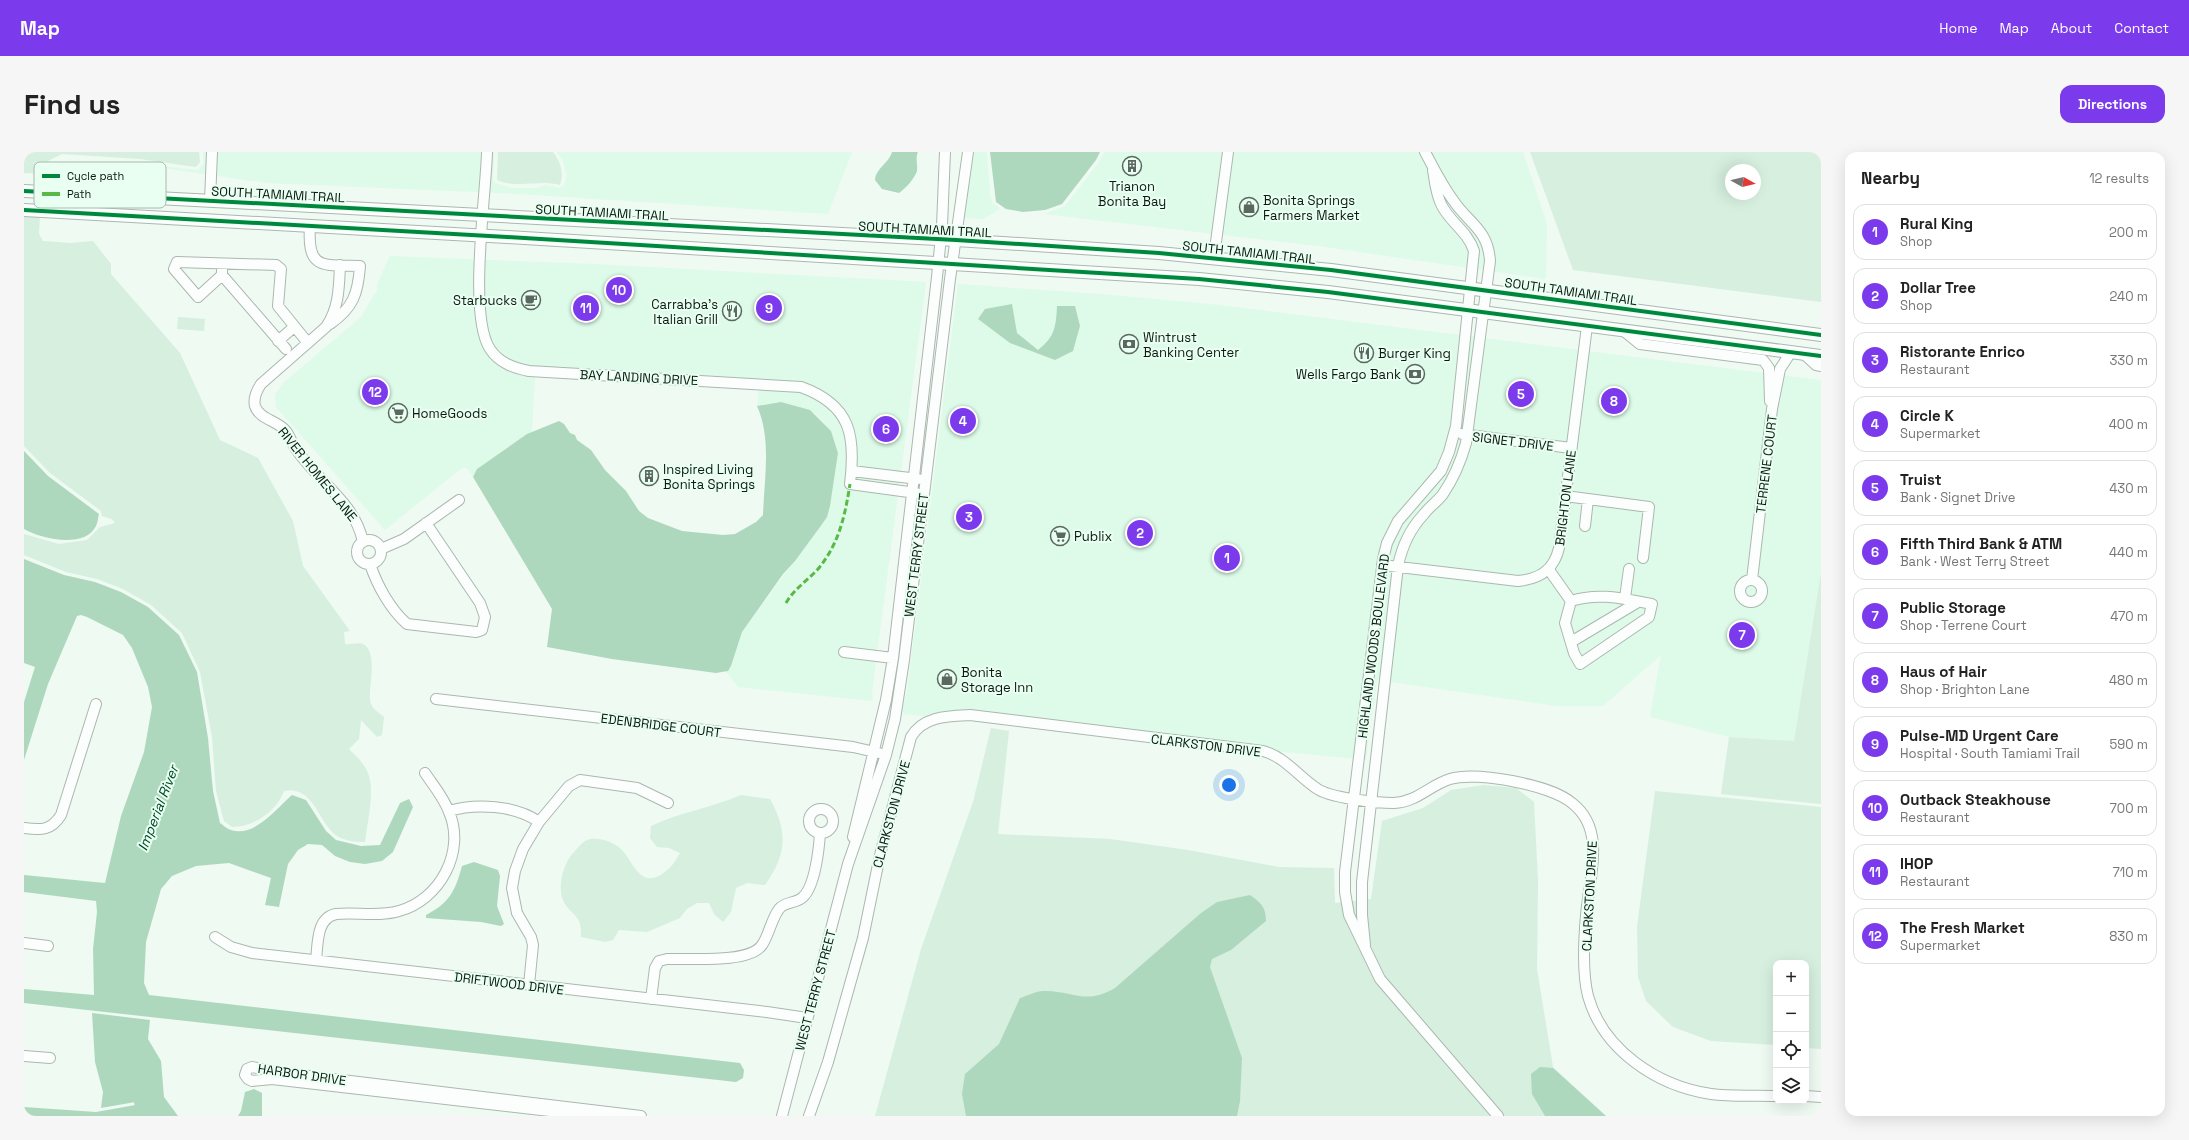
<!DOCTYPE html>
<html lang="en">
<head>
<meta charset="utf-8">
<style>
  body { margin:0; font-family:"Space Grotesk",sans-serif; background:#f6f6f6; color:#222 }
  .controls { position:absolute; right:12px; bottom:12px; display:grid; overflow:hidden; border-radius:8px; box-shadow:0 4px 16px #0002 }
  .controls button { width:36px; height:36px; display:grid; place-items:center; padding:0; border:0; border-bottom:1px solid #e0e0e0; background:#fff; color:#222; font:20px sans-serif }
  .compass { position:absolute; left:1701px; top:12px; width:36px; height:36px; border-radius:50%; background:#fff; box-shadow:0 4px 16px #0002; rotate:98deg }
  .you { position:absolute; left:1205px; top:633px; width:14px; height:14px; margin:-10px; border:3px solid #fff; border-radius:50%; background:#1a73e8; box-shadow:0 0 0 6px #1a73e833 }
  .badge { display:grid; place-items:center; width:26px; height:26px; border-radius:50%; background:#7c3aed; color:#fff; font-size:13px; font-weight:700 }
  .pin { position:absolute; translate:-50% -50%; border:2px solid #fff; box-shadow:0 1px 4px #0006 }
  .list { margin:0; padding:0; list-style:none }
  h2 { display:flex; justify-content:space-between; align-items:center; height:52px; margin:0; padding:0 16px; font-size:17px }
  h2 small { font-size:13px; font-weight:400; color:#767676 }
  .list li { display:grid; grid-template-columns:26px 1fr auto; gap:12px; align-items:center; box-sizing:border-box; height:56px; margin:0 8px 8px; padding:0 8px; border:1px solid #e0e0e0; border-radius:12px }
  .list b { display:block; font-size:15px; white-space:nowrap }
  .list p { margin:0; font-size:13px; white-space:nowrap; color:#767676 }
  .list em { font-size:13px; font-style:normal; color:#767676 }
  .icon { flex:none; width:22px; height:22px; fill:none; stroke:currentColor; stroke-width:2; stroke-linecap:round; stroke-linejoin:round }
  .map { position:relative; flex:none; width:1797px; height:964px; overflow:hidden; border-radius:12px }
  header { display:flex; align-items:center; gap:24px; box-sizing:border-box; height:56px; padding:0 20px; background:#7c3aed; color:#fff }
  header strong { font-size:19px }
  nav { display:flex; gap:22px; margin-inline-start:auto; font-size:14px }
  .intro { display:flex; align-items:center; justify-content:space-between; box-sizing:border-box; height:96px; padding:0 24px }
  h1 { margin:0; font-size:28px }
  .button { padding:10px 18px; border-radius:12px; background:#7c3aed; color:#fff; font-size:14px; font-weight:700 }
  main { display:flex; gap:24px; padding:0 24px }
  aside { flex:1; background:#fff; border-radius:12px; box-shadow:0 4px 16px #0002 }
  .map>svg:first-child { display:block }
  .built { fill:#ddfbe8 }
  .green { fill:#d6efdf; fill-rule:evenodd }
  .water { fill:#aed8be }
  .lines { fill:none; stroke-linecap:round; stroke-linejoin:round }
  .river { stroke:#aed8be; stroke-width:14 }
  .minor-casing { stroke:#acb7b0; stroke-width:12 }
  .major-casing { stroke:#acb7b0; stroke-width:14 }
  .minor { stroke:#fcfefd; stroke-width:10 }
  .major { stroke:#fcfefd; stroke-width:12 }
  .quiet { stroke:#58b947; stroke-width:3; stroke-dasharray:6 3; stroke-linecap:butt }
  .cycleway-casing { stroke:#e9fff1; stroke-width:6 }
  .cycleway { stroke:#00873e; stroke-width:4 }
  .labels { text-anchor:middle; stroke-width:4; stroke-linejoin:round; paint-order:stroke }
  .poi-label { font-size:13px; fill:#0c1911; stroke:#e9fff1; text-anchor:start }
  .street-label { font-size:13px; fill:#0c1911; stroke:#e9fff1 }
  .water-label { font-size:14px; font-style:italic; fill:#004729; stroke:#e9fff1 }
  .key { fill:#e9fff1; stroke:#a7baae; stroke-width:1 }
  .key-label { font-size:11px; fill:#0c1911 }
</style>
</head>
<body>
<header>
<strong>Map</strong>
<nav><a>Home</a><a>Map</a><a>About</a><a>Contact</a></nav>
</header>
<div class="intro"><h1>Find us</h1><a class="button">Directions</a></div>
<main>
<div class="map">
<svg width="1797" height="964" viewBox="0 0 1797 964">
  <rect width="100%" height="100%" fill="#eefaf2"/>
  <path class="built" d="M179,0H470L469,28L471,31L488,36H512L522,33L535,36L540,34L543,23L538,7L533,0H828L804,62L495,42L243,31L98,10L174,18L180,11Z
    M948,0H963L966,41L968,50L976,57L959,67L940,66Z
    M1080,0H1499L1523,72L1522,127L1294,94L1020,62L1041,54L1075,10Z
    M366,104L569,112L902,130L848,540L849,549L714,535L702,519L707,514L718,480L799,370L806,354L814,301L807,279L791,261L757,250L733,254L735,238L511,224L508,281L488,292L449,325L443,316H438L361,378L252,255L251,243L259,231L337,165L353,138L354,130Z
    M934,132L1076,142L1196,153L1797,228V420L1770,589L1705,585L1626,565L1637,503L1579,554H1533L1353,528L1342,608L880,562L877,557L883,540Z"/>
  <path class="green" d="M0,0H175L176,10L172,15L116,7L38,2L22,10L19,22L0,21Z
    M474,0H529C537,11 540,20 536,33C515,27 494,37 473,28Z
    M1506,0H1797V150L1549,118ZM1707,18H1731V42H1707Z
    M0,62L16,63L15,82L19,89L47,91L69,89L87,112V122L156,201L196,288L234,306L269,369L279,414L326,479L320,480L321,492C326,493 335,490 339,492C356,501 342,542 347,552C349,558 356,561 360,565L358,583L353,585L337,568L335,587L325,597C332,604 339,610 343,619C352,636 343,671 341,690C332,690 321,689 313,684C294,671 290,633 260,639C253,659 230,675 208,675L200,669L192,639L188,585L176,520L158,481L127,453L99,437L73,427L42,420L0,403V382L35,392L63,388L76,375L91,371L88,367L78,364L77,359L26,321L0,294Z
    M154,165L181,167L180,179L153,177Z
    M1797,420V652L1697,642L1705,585L1770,589Z
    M967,576L985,579L974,682L1086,687L1164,698L1255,715L1310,716L1311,751L1347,747L1358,669L1399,656L1427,638L1460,633L1492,636L1510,650L1514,729L1513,817L1529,915L1582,964H851L897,797L949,650Z
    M1631,639L1797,655V897L1782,896V811H1752V893L1687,889L1649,875L1622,849L1614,825L1613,775Z
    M717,643L746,647C764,680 763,702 741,733L723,731L712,736L707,760L699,770L690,762L685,751H673L663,757L656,766L623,780L595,778L589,788L581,790L557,785C557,780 557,773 555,769C549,758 538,756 537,738C536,726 541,710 549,701C553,697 558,690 563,688C573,684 590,690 597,697C609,709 616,737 638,722C647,716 651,710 656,701L645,696L633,695L626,686L627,674C656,660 688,656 717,643Z"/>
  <path class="water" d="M868,0H894C891,7 894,12 893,19C891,26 881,37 875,41L858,37L851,28C852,16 865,11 868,0Z
    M966,0H1076L1072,8L1038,52L1021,58L999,60L982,57L972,50Z
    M988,152L993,181L1014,198C1031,185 1032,174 1033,154H1051L1056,174L1049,199L1031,208L986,191L954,167L961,157Z
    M757,250L786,258L807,279L814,301L806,354L803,365L796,375L771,409L759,422L718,480L707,514L704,519L692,521L588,507L523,495L528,457L449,325L453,317L503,282L535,269L540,272L546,281L551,283L553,288L567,298L581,318L602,339L615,359L624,366L658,379L699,383L711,382L732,370L739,363C740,328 748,287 733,254Z
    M0,299L24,324L75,362C74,365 74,370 72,374C61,397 17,387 0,377Z
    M0,407L40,423L71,430L97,440L124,455L155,483L173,520L184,586L189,639L196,671C199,673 203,677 207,678C230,686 253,656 268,643L282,648L302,679L312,688L337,694L356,693L376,651L385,647L389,655L369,700L358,709L341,712L326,710L311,704L298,693L284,692L274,698L264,712L255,755L241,753L247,726L205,711L172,714L148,724L137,737L122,790L120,831L125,843L716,911L720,918L719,926L712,930L0,851V837L70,843L69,797L73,760L72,749L0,740V723L81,731L97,664L120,600L128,555L124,535L108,496L99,483L63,465L57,463L53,464L24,532L0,608V550L11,515L0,511Z
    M450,710L474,718L476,724L473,754L480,772L477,774L457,770L402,766V763C425,751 431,740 438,714Z
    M1226,743C1237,751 1242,755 1242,769L1207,798L1188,807L1186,815L1218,906L1216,949L1213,964H942L938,942L941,922L975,892L996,846C1003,844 1012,839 1019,839C1048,838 1061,854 1091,836L1177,761L1193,750Z
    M68,861L126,868L124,887L137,909L140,945L154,964H123L121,952L117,949L77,956L79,940L71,910Z
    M1516,915L1529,916L1582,964H1521L1508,942L1507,922Z
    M230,937L238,941V964H214L217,959L221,940Z
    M117,952L120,964H0V955L72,960Z"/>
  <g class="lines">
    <path class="river" d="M113,931L120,964"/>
    <defs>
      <path id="minor" d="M463,0C462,43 444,164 466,197C475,211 490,216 505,219L777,235C827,253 832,284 826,332L892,341
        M1409,18C1411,30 1412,43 1418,54C1427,71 1444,80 1450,99L1432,274L1425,300L1417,319L1374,369L1363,391L1359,407L1321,720V740L1325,763L1356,827L1474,964
        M186,49L188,0
        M286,74C283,118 298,113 336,114C334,142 329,156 306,172
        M1190,105L1204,0
        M198,112V123L174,145L150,117L153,110L252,113L257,117L254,154L284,191
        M316,113C315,136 315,156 302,175L237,232C233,238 229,246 231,254C235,267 254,269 262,279C266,284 268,292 272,297C294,330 331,350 339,390
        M198,123L262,197
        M1600,179L1616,192L1739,208L1745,216L1746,249
        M254,189L270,175
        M1780,202L1792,213L1797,214
        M1438,282L1547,296
        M828,319L894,327
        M1541,344L1625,355L1619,406
        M1561,374L1564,347
        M333 400a12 12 0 1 1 24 0a12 12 0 1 1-24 0Z
        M357,397L380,387L435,348
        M346,412C353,433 366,457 383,472L452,480L458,478L461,465L456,451L402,371
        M1358,413L1494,429C1516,427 1530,418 1535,396L1563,174
        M1525,418L1547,449L1541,471L1550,501L1556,512L1625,465L1628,452C1600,447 1575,440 1547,449
        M1716 439a11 11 0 1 1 22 0a11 11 0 1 1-22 0Z
        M1728,428L1748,257L1756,217L1767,200
        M1601,446L1605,417
        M1547,490L1614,450
        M820,500L869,506
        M412,547L829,595L855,601
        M785 669a12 12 0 1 1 24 0a12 12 0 1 1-24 0Z
        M425,659C451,651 492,653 515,670
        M0,676C17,678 27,679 37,663L72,552
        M829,685L862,548L869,506L913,125L918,74L921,0
        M191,785L207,795L228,801L743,860L783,866
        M0,791L24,794
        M1341,793L1338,763V730L1374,414C1378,394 1386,377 1400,362C1406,354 1414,349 1419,342C1430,326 1437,309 1442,291L1466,109C1464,77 1445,72 1429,48C1418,33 1410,17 1401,0
        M292,808C294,792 292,766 312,762C332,760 355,765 375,759C416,748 442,699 425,660C420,646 409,633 401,621
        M505,833L509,793L507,785L493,761L488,736L491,719L499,697L515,670L545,634L556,628L613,636L644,651
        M627,847L631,816L635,809L643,807C665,806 725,812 738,793C745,783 747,768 755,757C761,749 772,752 779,745C791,734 795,697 796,681
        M0,904L26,906
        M1782,944L1797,945
        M569,964L283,931L248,927L228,929L224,927L221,923L223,917L228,915L252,920L617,964
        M758,964L824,712L862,603L871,567L880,508L926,127L944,0
        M785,964L804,910L839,786L856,703L887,585C899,564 924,564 946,563L1239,599C1261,605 1273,623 1292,636C1305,646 1353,651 1370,651C1393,650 1406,633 1426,627C1453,619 1527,633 1548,651C1583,678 1565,726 1562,763C1560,786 1558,821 1564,844C1579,898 1633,934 1687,942C1708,945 1730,943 1752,944"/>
      <path id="major" d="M0,39L932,88L1135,101L1307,118L1797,183
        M0,58L483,85L1175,127L1304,140L1797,204"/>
    </defs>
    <use href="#minor" class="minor-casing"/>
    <use href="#major" class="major-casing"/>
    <use href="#minor" class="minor"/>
    <use href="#major" class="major"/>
    <path class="quiet" d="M762,451C770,437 783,429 794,417C815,392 821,364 826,332"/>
    <defs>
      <path id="cycleway" d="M0,39L932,88L1135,101L1307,118L1797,183
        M0,58L483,85L1175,127L1304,140L1797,204"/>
    </defs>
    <use href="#cycleway" class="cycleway-casing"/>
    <use href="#cycleway" class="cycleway"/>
  </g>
  <defs>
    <symbol id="building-ring" viewBox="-11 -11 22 22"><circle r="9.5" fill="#e9fff1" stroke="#5b6860" stroke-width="1.5"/><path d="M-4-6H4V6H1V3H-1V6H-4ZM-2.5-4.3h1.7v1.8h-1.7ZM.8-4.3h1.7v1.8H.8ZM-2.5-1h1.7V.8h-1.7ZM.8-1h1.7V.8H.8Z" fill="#5b6860"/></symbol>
    <symbol id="shop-ring" viewBox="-11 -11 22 22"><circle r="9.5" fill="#e9fff1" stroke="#5b6860" stroke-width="1.5"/><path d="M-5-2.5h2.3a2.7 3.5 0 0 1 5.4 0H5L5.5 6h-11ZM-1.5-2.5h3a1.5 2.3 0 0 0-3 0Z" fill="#5b6860"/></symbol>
    <symbol id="cafe-ring" viewBox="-11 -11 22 22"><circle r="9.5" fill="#e9fff1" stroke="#5b6860" stroke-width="1.5"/><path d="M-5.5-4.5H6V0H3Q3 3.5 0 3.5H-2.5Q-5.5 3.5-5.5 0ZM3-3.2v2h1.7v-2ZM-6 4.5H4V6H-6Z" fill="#5b6860"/></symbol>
    <symbol id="restaurant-ring" viewBox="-11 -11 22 22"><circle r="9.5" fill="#e9fff1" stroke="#5b6860" stroke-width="1.5"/><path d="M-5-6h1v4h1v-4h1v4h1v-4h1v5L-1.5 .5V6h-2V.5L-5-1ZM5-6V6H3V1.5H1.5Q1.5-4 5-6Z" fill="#5b6860"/></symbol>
    <symbol id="bank-ring" viewBox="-11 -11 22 22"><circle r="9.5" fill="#e9fff1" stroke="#5b6860" stroke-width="1.5"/><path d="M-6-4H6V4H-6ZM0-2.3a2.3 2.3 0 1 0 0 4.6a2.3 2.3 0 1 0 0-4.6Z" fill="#5b6860"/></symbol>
    <symbol id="supermarket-ring" viewBox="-11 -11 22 22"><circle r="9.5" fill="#e9fff1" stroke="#5b6860" stroke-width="1.5"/><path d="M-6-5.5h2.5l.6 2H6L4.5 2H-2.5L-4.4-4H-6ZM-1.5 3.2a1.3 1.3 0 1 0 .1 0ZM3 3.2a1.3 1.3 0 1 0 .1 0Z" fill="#5b6860"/></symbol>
  </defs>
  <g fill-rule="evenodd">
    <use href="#building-ring" x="1097" y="3" width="22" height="22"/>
    <use href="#shop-ring" x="1214" y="44" width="22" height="22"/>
    <use href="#cafe-ring" x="496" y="137" width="22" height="22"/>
    <use href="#restaurant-ring" x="697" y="148" width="22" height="22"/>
    <use href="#bank-ring" x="1094" y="181" width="22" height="22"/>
    <use href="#restaurant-ring" x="1329" y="190" width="22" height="22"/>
    <use href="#bank-ring" x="1380" y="211" width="22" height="22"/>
    <use href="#supermarket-ring" x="363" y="250" width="22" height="22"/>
    <use href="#building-ring" x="614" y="313" width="22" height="22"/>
    <use href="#supermarket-ring" x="1025" y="373" width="22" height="22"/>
    <use href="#shop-ring" x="912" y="516" width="22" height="22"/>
  </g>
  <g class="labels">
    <g class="poi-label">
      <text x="1108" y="39" text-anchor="middle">Trianon<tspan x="1108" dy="15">Bonita Bay</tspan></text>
      <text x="1239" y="53">Bonita Springs<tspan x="1239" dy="15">Farmers Market</tspan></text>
      <text x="493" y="153" text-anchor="end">Starbucks</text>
      <text x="694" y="157" text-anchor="end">Carrabba's<tspan x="694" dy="15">Italian Grill</tspan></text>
      <text x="1119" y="190">Wintrust<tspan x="1119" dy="15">Banking Center</tspan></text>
      <text x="1354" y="206">Burger King</text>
      <text x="1377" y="227" text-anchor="end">Wells Fargo Bank</text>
      <text x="388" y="266">HomeGoods</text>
      <text x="639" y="322">Inspired Living<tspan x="639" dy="15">Bonita Springs</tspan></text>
      <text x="1050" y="389">Publix</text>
      <text x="937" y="525">Bonita<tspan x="937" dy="15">Storage Inn</tspan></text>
    </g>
    <g class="street-label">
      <text transform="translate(254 42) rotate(3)" y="5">SOUTH TAMIAMI TRAIL</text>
      <text transform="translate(578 60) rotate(3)" y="5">SOUTH TAMIAMI TRAIL</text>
      <text transform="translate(901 77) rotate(3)" y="5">SOUTH TAMIAMI TRAIL</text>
      <text transform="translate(1225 100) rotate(6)" y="5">SOUTH TAMIAMI TRAIL</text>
      <text transform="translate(1547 139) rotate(8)" y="5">SOUTH TAMIAMI TRAIL</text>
      <text transform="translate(615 225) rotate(3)" y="5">BAY LANDING DRIVE</text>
      <text transform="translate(1489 289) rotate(7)" y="5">SIGNET DRIVE</text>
      <text transform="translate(1742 312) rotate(-83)" y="5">TERRENE COURT</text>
      <text transform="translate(294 322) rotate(51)" y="5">RIVER HOMES LANE</text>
      <text transform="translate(1541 346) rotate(-83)" y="5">BRIGHTON LANE</text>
      <text transform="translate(892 403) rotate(-83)" y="5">WEST TERRY STREET</text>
      <text transform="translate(1349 494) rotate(-83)" y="5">HIGHLAND WOODS BOULEVARD</text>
      <text transform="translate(637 573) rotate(7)" y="5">EDENBRIDGE COURT</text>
      <text transform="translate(1182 593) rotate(7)" y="5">CLARKSTON DRIVE</text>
      <text transform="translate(867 662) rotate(-75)" y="5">CLARKSTON DRIVE</text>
      <text transform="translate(1565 744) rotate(-87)" y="5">CLARKSTON DRIVE</text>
      <text transform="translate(485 831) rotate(7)" y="5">DRIFTWOOD DRIVE</text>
      <text transform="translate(791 838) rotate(-75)" y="5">WEST TERRY STREET</text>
      <text transform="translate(278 922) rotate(8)" y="5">HARBOR DRIVE</text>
    </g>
    <g class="water-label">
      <text transform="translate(134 656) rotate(-69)" y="5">Imperial River</text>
    </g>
  </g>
  <rect x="10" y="10" width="132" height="46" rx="6" class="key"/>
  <rect x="18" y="22" width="18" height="4" fill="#00873e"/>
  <rect x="18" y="40" width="18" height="4" fill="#58b947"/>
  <g class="key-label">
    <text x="43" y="28">Cycle path</text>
    <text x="43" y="46">Path</text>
  </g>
</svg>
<div class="controls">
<button>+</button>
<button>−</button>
<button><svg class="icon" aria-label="locate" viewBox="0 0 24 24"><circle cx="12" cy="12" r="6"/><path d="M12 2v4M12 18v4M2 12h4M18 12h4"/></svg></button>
<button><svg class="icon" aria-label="layers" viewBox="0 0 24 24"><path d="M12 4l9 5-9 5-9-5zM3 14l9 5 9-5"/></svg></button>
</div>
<svg class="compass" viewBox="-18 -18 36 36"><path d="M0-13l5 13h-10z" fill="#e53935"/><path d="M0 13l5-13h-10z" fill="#767676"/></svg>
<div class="you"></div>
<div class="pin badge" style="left:1203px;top:406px">1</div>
<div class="pin badge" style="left:1116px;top:381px">2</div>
<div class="pin badge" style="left:945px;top:365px">3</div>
<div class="pin badge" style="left:939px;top:269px">4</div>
<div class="pin badge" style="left:1497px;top:242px">5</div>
<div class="pin badge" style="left:862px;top:277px">6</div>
<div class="pin badge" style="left:1718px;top:483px">7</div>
<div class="pin badge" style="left:1590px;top:249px">8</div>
<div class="pin badge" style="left:745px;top:156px">9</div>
<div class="pin badge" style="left:595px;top:138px">10</div>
<div class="pin badge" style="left:562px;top:156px">11</div>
<div class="pin badge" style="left:351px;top:240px">12</div>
</div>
<aside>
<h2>Nearby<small>12 results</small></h2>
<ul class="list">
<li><span class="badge">1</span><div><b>Rural King</b><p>Shop</p></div><em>200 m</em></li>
<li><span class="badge">2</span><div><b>Dollar Tree</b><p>Shop</p></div><em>240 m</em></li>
<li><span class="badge">3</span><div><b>Ristorante Enrico</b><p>Restaurant</p></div><em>330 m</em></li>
<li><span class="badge">4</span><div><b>Circle K</b><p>Supermarket</p></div><em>400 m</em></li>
<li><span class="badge">5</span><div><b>Truist</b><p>Bank · Signet Drive</p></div><em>430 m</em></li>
<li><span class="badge">6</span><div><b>Fifth Third Bank &amp; ATM</b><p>Bank · West Terry Street</p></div><em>440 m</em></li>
<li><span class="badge">7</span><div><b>Public Storage</b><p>Shop · Terrene Court</p></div><em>470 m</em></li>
<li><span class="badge">8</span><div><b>Haus of Hair</b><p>Shop · Brighton Lane</p></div><em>480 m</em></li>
<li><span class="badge">9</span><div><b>Pulse-MD Urgent Care</b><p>Hospital · South Tamiami Trail</p></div><em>590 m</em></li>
<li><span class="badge">10</span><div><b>Outback Steakhouse</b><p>Restaurant</p></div><em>700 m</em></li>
<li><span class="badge">11</span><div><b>IHOP</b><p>Restaurant</p></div><em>710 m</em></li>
<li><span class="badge">12</span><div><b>The Fresh Market</b><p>Supermarket</p></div><em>830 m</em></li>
</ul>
</aside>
</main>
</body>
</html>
